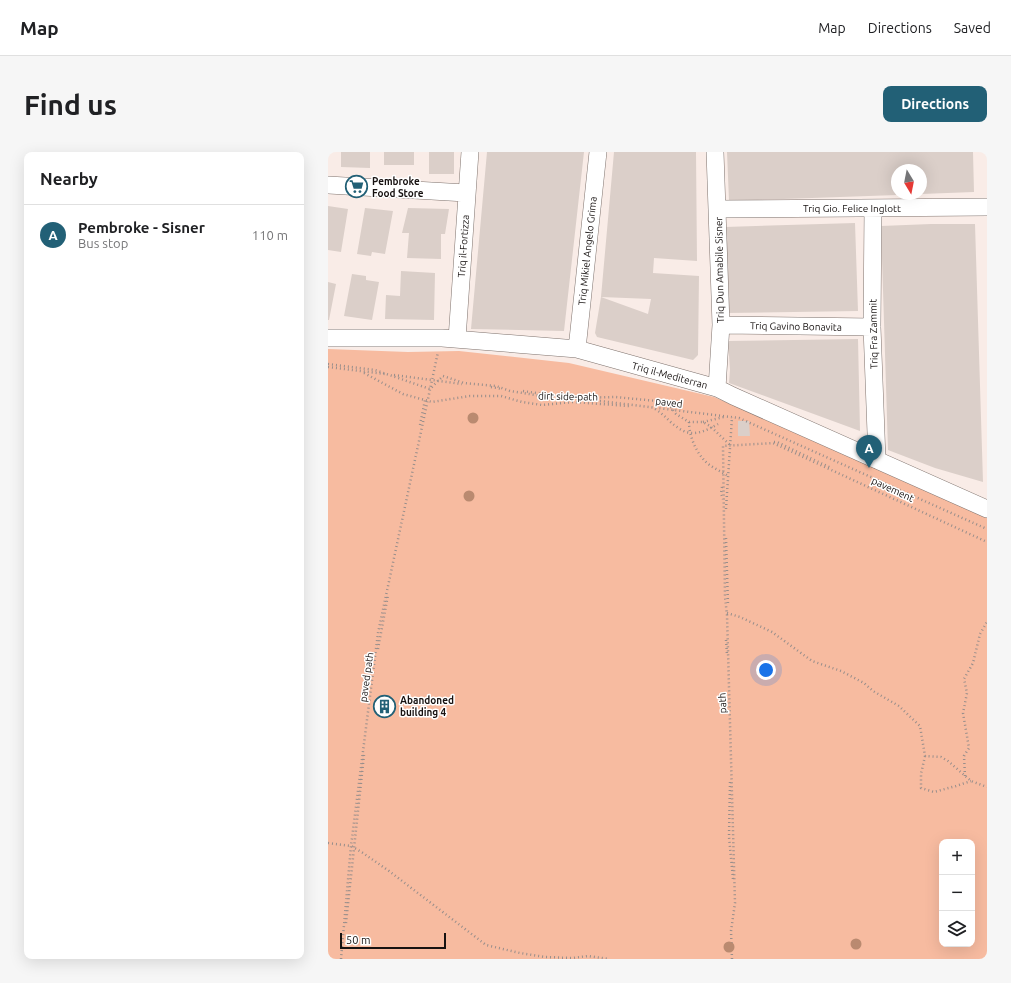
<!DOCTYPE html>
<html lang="en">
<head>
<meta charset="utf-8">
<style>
  body { margin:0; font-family:Ubuntu,sans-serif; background:#f6f6f6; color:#202124 }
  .controls { position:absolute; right:12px; bottom:12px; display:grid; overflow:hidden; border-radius:8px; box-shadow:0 4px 16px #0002 }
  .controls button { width:36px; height:36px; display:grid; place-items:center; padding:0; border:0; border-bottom:1px solid #e0e0e0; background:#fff; color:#202124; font:20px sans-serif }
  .compass { position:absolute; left:563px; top:12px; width:36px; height:36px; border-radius:50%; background:#fff; box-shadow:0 4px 16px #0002; rotate:170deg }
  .scale { position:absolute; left:12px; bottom:10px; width:106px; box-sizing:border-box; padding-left:4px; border:2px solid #171211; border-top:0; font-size:11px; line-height:14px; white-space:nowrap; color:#171211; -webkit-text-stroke:3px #fff; paint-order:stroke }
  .you { position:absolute; left:438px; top:518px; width:14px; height:14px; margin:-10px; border:3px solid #fff; border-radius:50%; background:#1a73e8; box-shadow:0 0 0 6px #1a73e833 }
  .badge { display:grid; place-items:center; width:26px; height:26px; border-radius:50%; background:#226076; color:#fff; font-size:13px; font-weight:700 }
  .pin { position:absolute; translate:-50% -33px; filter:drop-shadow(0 1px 2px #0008) }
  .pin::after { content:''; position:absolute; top:21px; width:14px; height:12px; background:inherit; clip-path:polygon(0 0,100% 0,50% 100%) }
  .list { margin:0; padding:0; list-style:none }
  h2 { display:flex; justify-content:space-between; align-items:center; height:52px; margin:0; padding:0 16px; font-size:17px }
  h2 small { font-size:13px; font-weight:400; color:#757577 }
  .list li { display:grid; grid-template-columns:26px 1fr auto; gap:12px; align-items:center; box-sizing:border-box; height:60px; padding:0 16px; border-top:1px solid #e0e0e0 }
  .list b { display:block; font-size:15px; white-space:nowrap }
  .list p { margin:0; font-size:13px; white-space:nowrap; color:#757577 }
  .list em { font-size:13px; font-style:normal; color:#757577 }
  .icon { flex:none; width:22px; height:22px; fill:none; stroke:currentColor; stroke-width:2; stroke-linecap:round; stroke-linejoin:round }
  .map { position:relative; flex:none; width:659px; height:807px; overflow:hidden; border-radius:8px }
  header { display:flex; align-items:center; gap:24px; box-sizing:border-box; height:56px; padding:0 20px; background:#fff; border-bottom:1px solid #e0e0e0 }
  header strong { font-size:19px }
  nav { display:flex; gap:22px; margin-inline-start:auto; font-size:14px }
  .intro { display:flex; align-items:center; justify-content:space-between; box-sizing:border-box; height:96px; padding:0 24px }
  h1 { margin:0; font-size:28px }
  .button { padding:10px 18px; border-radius:8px; background:#226076; color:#fff; font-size:14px; font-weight:700 }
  main { display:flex; gap:24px; padding:0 24px }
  aside { flex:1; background:#fff; border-radius:8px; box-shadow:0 4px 16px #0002 }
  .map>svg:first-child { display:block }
  .green { fill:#f7bba0; fill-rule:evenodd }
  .building { fill:#dbcfc9 }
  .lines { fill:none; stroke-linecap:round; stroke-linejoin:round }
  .minor-casing { stroke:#7f736e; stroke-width:18 }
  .path { stroke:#988e8b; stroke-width:2.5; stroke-dasharray:1 3; stroke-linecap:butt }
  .minor { stroke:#fff; stroke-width:17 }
  .tree { fill:#ba8a70 }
  .labels { text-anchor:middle; stroke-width:3; stroke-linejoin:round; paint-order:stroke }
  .poi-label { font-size:10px; font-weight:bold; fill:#171211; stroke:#fff; text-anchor:start }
  .street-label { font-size:10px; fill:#171211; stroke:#fff }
</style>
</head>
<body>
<header>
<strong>Map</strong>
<nav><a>Map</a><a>Directions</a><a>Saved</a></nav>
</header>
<div class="intro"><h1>Find us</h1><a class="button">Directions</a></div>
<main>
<aside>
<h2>Nearby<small></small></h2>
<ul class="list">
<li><span class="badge">A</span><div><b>Pembroke - Sisner</b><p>Bus stop</p></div><em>110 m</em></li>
</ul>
</aside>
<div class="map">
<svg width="659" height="807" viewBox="0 0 659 807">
  <rect width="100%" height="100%" fill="#f9ece7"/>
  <path class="green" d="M0,197L80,200L131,199L241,211L386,245L426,262L659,366V807H0ZM614,690H644V792H614Z"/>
  <path class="building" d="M13,0H42V16L13,15Z
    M56,0H86V13H56Z
    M101,0H126V22H101Z
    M159,0H256L236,179L143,177Z
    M286,0H368L369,109L326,106L325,121L371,124L370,203L365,208L269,185L267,181L273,145L320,162L323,147L273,145Z
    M399,0H645L646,40L593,42V18H569V43L401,49Z
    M0,54L20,57L13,100L0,98Z
    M37,56L65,59L57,102L44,100L43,104L29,102Z
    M80,56L121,57L117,82H113V107L79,106L81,81H74Z
    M527,71L530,159L398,161L397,75Z
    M603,72H647L655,330L607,316L560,298L553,74Z
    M73,119L107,121L106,168L57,167L58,143L72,144Z
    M24,122L38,124V128L51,130L44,168L16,164Z
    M0,130L8,132L1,168H0Z
    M530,187L532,279L401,231L402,218L400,189Z
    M410,269H421L422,284H410Z
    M48,550L64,551V558L47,557Z"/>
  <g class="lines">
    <defs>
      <path id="minor" d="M387,0L393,173L389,236
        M0,33L138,41
        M545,56L544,175L549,308
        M389,57L659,55
        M393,173L544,175
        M0,186H114L249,197L389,236L405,244L659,357
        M129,187L142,0
        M249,197L270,0"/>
    </defs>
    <use href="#minor" class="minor-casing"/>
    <path class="path" d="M0,212L47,218L102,237L115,224L136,231L168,234L182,239L220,245L237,244L248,246L287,245L329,249L342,254L348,262L361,270H375L382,274L403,294
      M0,215L57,222
      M36,221L75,242L104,250L142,244H173L194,250L214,253L245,250L301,254
      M66,223L134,232
      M163,235L174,237
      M195,239L227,244
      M256,247L411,266L659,377
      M327,257C336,262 341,270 349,275C363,286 376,280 390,272
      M361,270C361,283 367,298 376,308C382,315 393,319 400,324
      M375,270L396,265
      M92,273L97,248
      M446,290H449L503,316
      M394,335L393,341L395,347
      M398,357L404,265
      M398,386L400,453
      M399,461L412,465L444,480L484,509L513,519L536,531L545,539L571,554L592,574L597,604L613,605L620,609L643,629L659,635
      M398,488L399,503
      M50,497L60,443
      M597,604L593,622V636L606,640L628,634L643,629
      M637,624L636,604L641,596L635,561L639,541L636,527L645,511L652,482L659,470
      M402,630L401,685L405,727
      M0,691L23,694L35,701L61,719L158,793L192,801L217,805L244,806L260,804L281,807
      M18,771L36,603
      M13,807L23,694L50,481L110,200
      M404,807L403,779L407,751L399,463L397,445L395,294L445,291L659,390"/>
    <use href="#minor" class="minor"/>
  </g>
  <g class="tree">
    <circle cx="145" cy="266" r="5.5"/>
    <circle cx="141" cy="344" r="5.5"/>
    <circle cx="528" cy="792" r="5.5"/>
    <circle cx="401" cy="795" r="5.5"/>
  </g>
  <defs>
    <symbol id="supermarket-ring" viewBox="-11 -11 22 22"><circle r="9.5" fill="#fff" stroke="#226076" stroke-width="1.5"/><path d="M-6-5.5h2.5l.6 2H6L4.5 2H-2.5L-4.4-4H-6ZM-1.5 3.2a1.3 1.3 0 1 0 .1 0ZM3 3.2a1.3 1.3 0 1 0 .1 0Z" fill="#226076"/></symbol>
    <symbol id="building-ring" viewBox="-11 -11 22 22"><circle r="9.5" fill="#fff" stroke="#226076" stroke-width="1.5"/><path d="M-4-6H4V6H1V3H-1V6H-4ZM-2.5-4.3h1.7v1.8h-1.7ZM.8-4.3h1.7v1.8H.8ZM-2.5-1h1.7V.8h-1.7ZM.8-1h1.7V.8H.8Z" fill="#226076"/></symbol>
  </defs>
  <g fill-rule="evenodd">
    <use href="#supermarket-ring" x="16" y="22" width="25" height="25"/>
    <use href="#building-ring" x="44" y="542" width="25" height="25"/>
  </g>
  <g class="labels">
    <g class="poi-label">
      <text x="44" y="33">Pembroke<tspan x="44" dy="12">Food Store</tspan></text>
      <text x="72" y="552">Abandoned<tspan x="72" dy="12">building 4</tspan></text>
    </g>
    <g class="street-label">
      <text x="524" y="60">Triq Gio. Felice Inglott</text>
      <text transform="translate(135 94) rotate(-86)" y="4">Triq il-Fortizza</text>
      <text transform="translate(259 99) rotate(-84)" y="4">Triq Mikiel Angelo Grima</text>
      <text transform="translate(391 118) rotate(-91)" y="4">Triq Dun Amabile Sisner</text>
      <text transform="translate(468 174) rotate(1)" y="4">Triq Gavino Bonavita</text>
      <text transform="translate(545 182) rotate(-91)" y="4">Triq Fra Zammit</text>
      <text transform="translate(342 223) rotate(15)" y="4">Triq il-Mediterran</text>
      <text transform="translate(240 244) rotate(1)" y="4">dirt side-path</text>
      <text transform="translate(341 250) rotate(7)" y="4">paved</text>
      <text transform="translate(565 337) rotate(25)" y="4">pavement</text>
      <text transform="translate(38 525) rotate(-82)" y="4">paved path</text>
      <text transform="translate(394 551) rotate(-92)" y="4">path</text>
    </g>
  </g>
</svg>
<div class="controls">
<button>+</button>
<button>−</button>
<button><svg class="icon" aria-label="layers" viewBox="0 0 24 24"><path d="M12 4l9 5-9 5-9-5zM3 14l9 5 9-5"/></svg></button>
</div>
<svg class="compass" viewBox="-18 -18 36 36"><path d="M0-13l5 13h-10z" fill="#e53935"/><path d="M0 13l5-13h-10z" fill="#757577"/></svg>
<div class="scale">50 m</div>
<div class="you"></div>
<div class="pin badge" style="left:541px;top:316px">A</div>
</div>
</main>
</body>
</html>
